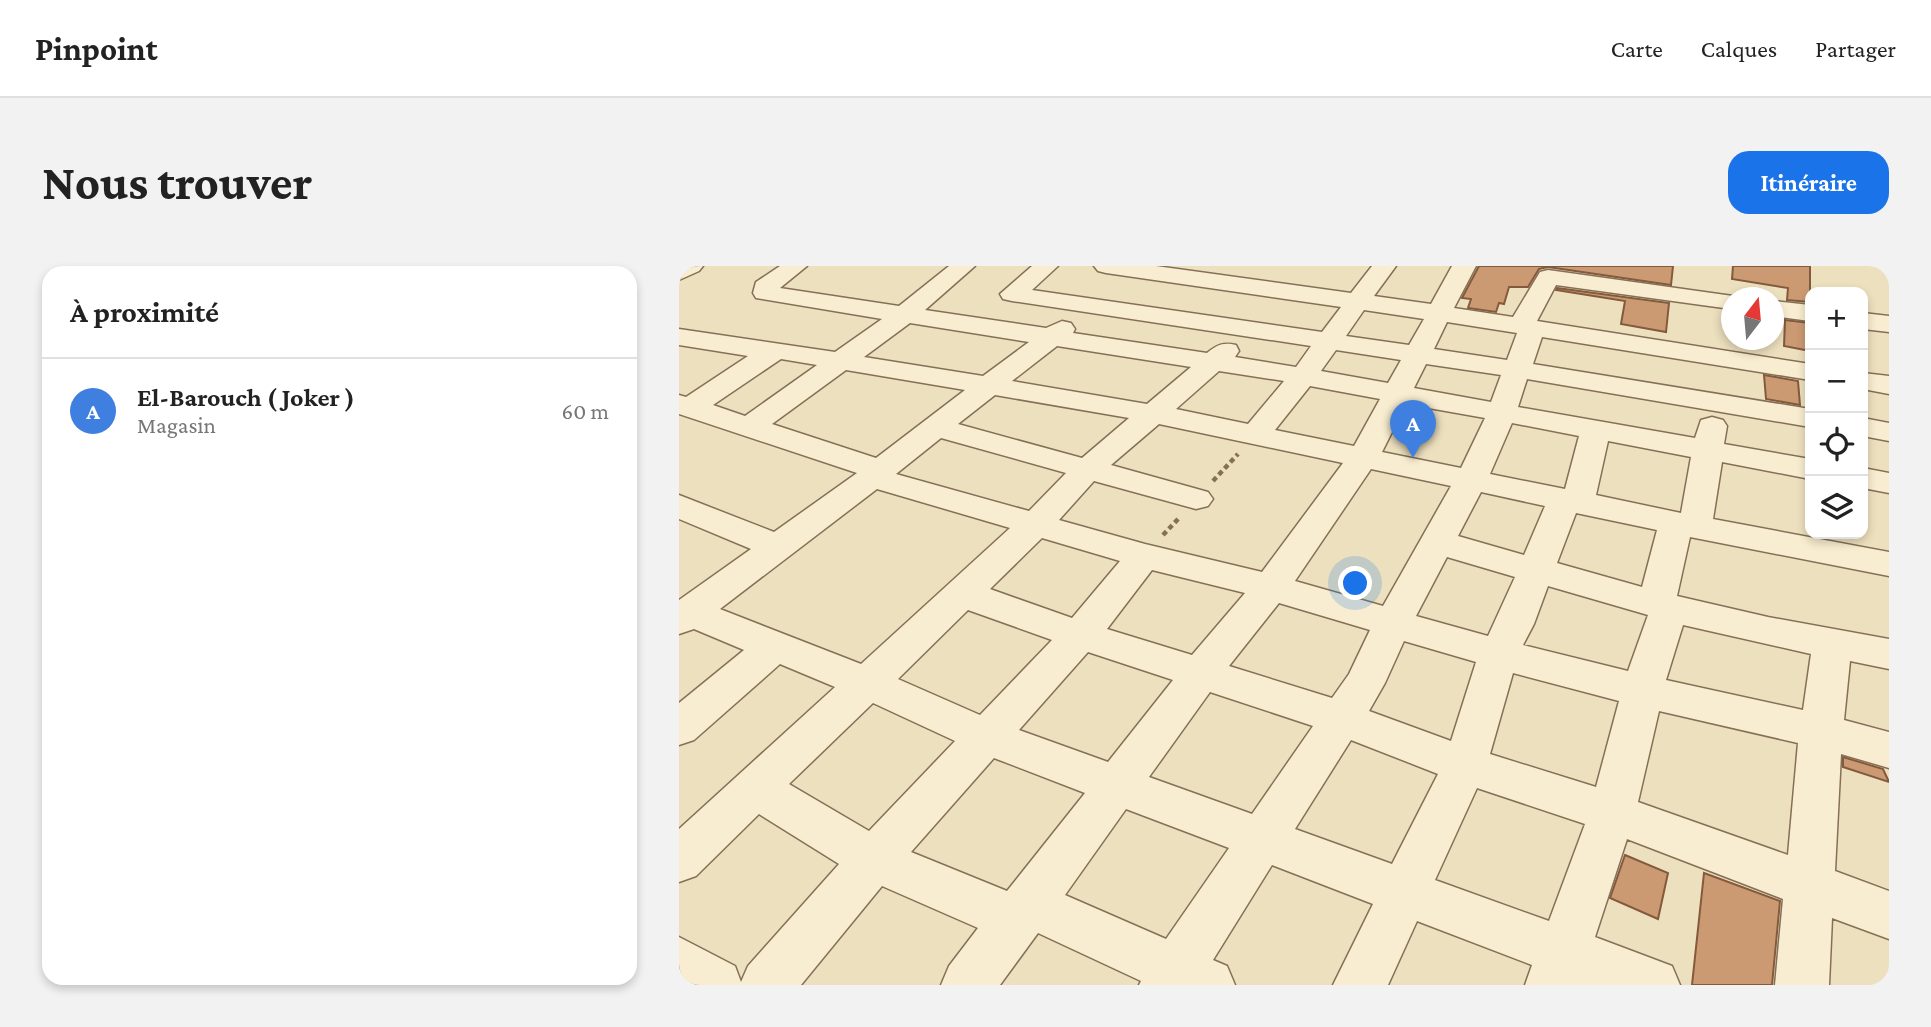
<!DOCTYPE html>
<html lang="fr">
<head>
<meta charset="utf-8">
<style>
  body { margin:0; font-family:"Crimson Pro",serif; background:#f2f2f2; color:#222 }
  .controls { position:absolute; right:21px; top:21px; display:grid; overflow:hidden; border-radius:14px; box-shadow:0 4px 10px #0003 }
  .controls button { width:63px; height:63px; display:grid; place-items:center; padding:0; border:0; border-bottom:2px solid #e0e0e0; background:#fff; color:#222; font:35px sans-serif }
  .compass { position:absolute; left:1042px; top:21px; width:63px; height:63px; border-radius:50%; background:#fff; box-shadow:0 4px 10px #0003; rotate:16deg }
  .you { position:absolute; left:677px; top:318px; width:24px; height:24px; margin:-18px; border:5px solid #fff; border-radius:50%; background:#1a73e8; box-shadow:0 0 0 10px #1a73e833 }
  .badge { display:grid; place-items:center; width:46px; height:46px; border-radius:50%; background:#1a73e8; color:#fff; font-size:23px; font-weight:700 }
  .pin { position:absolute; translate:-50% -58px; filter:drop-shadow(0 2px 4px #0008) }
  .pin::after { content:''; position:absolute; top:37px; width:24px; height:21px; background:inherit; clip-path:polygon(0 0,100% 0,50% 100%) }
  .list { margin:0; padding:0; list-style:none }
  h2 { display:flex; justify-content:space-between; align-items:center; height:91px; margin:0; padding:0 28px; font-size:30px }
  h2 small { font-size:23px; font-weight:400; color:#767676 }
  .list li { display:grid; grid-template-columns:46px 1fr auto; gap:21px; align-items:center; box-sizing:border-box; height:105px; padding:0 28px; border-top:2px solid #e0e0e0 }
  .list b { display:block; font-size:26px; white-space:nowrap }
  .list p { margin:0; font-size:23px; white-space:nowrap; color:#767676 }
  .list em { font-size:23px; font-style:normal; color:#767676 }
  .icon { flex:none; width:38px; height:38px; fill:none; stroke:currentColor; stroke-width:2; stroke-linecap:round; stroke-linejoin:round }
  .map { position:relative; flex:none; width:1210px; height:719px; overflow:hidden; border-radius:21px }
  header { display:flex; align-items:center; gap:42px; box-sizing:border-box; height:98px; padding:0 35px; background:#fff; border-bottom:2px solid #e0e0e0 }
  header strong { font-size:33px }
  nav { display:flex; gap:38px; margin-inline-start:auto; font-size:24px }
  .intro { display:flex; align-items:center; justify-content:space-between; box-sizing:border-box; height:168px; padding:0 42px }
  h1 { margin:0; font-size:49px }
  .button { padding:18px 32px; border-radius:21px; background:#1a73e8; color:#fff; font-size:24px; font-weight:700 }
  main { display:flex; gap:42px; padding:0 42px }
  aside { flex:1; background:#fff; border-radius:21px; box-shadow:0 4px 10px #0003 }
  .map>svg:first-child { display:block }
  .building { fill:#cb9a73; stroke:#845a3d; stroke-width:2 }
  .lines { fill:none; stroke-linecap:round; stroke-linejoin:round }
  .minor-casing { stroke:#857057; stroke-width:3 }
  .path { stroke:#857057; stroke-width:4.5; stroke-dasharray:5 3.5; stroke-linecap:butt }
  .minor { fill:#f8edd0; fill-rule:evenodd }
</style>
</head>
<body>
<header>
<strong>Pinpoint</strong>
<nav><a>Carte</a><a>Calques</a><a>Partager</a></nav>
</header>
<div class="intro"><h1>Nous trouver</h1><a class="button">Itinéraire</a></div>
<main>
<aside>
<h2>À proximité<small></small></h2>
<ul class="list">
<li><span class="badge" style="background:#3f7fe0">A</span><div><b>El-Barouch ( Joker )</b><p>Magasin</p></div><em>60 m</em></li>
</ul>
</aside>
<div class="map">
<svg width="1210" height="719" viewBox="0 0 1210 719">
  <rect width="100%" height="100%" fill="#ede0be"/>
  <path class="building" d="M800,0H994L992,19L869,1L860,3L849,21H830L825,38L820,37L817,46L789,42L792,33L783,32Z
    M1054,0H1131V36L1108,34L1109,22L1053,13Z
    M878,22L990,37L987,66L942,58L946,35L877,24Z
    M1106,54L1131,57V85L1105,80Z
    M1085,109L1119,115L1121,139L1087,133Z
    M1164,491L1204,503L1210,516L1164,501Z
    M946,589L989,607L979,653L931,632Z
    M1025,607L1101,635L1093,719H1013Z"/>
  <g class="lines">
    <defs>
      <path id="minor" d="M0,0H24L20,5L0,14Z
        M101,0H128L101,22L220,40L270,0H296L246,44L367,62L383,55L392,57L396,63L394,67L528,87C538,79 544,76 557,79L560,85L556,91L617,101L632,80L333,35L324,33L321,28L353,0H379L353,24L643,66L662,41L427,7L419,5L415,0H477L672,27L693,0H717L695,30L752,38L773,0H797L775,42L834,51L861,6L869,4L1061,31L1052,32V43L877,19L858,55L1131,98V114L863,71L854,98L1131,143V161L848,113L839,141L1016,172L1022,154L1033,151L1044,154L1048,160L1045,178L1131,193V213L1043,196L1034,253L1210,286V310L1011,271L998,330L1089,351L1210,373V403L1171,395L1165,454L1210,466V502L1162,488L1156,605L1210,625V673L1153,652L1150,719H1096L1104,633L948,573L916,671L993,700L1001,719H846L853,699L738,655L709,719H654L694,638L593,599L534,694L548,700L556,719H460L462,715L359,667L321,719H262L270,700L299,662L203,620L122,719H0V671L56,700L62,716L69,700L160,598L80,548L17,610L0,616V563L156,421L101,398L15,474L0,479V437L65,384L15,363L0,368V334L72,283L0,253V229L95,266L178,207L0,148V129L7,131L69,90L0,79V63L156,86L203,53L77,32L74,27L77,16ZM685,44L745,53L730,79L667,70ZM768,56L838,67L828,94L755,83ZM231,57L350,76L304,110L185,91ZM378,80L512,101L468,138L333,115ZM657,84L722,94L709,117L642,105ZM102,93L138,99L66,150L34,139ZM747,98L822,109L812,136L735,122ZM167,104L286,124L197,192L93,158ZM540,105L605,115L569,158L497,143ZM631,120L701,133L675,180L596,164ZM316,129L450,152L403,192L279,158ZM727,138L806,152L782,202L703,186ZM833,157L900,170L886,223L811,208ZM480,158L664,197L583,306L466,278L380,254L415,215L517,243L529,240L534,233L529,226L432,199ZM262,172L387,207L350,245L217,208ZM929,175L1012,191L1002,247L917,229ZM692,203L772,220L704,340L616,315ZM198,223L331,262L182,398L41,343ZM802,226L866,240L845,289L779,270ZM897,247L978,264L963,321L878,297ZM363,272L441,295L393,352L311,323ZM768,291L836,311L809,370L737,350ZM473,304L566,327L513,389L428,363ZM869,320L969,349L949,405L844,379L855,358ZM600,337L691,364L670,408L653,432L550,400ZM289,344L373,374L301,449L219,413ZM1004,359L1132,388L1124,444L987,414ZM725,375L797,396L772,475L690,445L706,417ZM409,386L494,414L429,496L340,464ZM834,407L940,435L917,521L811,488ZM531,426L634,460L573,548L470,511ZM194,437L276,475L190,565L110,518ZM980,445L1119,477L1109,589L959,536ZM672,474L759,508L713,598L616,563ZM315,492L406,527L328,625L232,586ZM798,522L906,558L870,655L756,614ZM447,543L550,582L487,673L386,629Z
        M1094,35L1131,39V55L1094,50Z
        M1184,47L1210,50V66L1184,63Z
        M1184,107L1210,110V128L1184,123Z
        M1184,152L1210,157V175L1184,170Z
        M1184,202L1210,207V227L1184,222Z"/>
    </defs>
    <use href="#minor" class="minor-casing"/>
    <path class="path" d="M534,215L559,188
      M484,269L500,252"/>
    <use href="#minor" class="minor"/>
  </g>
</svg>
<div class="controls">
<button>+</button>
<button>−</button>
<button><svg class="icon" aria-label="locate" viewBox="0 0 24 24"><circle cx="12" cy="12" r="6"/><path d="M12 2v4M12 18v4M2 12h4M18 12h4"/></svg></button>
<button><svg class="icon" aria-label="layers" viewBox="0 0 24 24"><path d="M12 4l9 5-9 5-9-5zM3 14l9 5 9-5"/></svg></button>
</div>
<svg class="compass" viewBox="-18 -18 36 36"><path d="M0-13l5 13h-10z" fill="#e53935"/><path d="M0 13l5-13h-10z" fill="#767676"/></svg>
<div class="you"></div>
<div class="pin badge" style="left:734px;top:192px;background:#3f7fe0">A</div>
</div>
</main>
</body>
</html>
